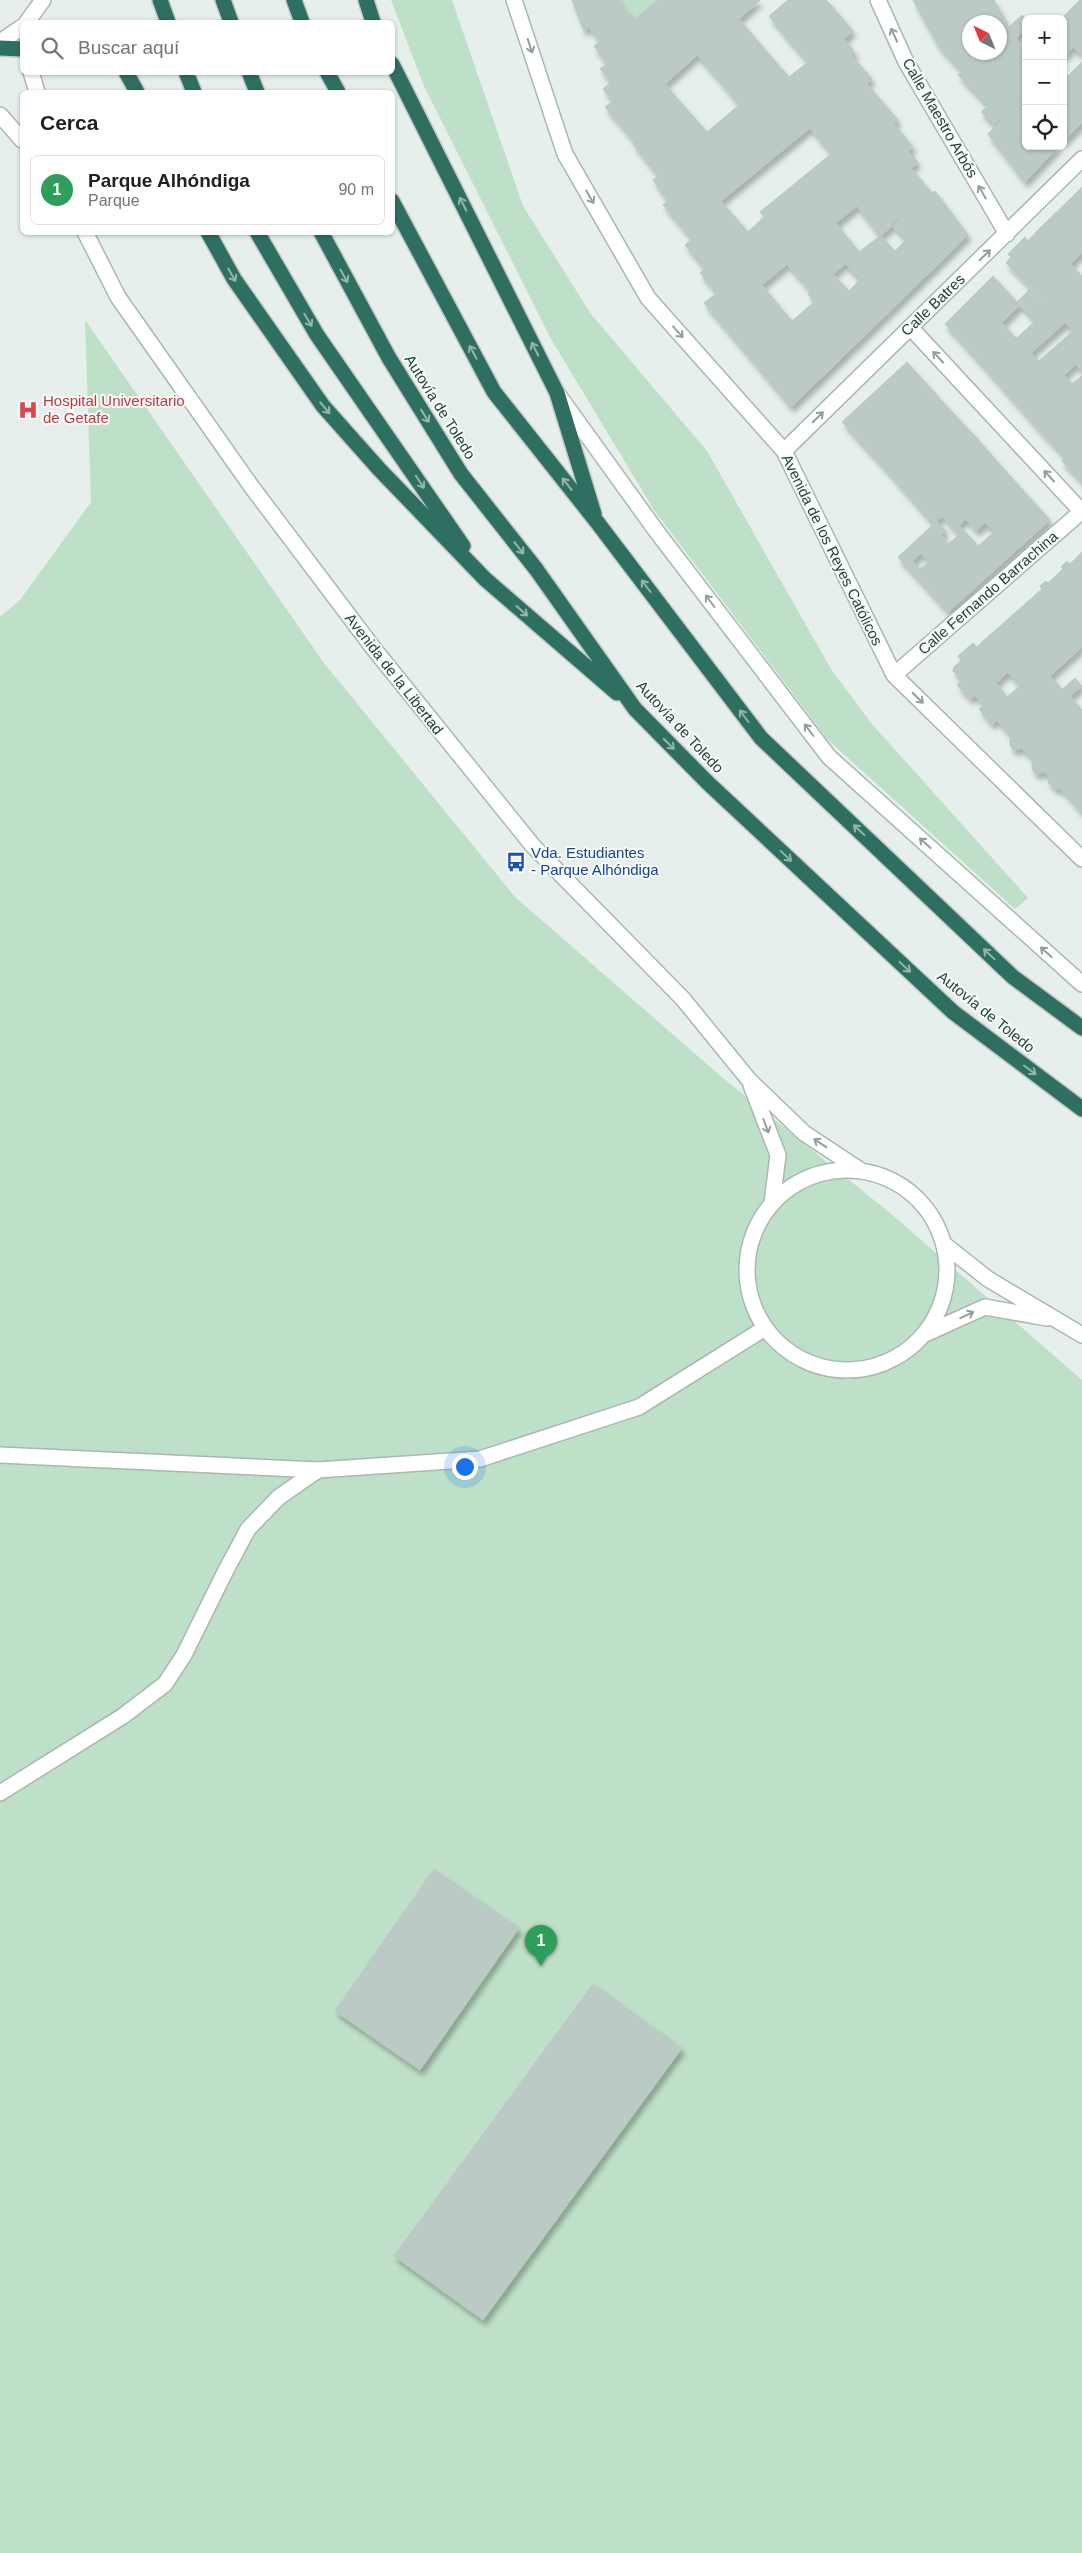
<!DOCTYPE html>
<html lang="es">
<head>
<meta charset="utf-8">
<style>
  body { margin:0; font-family:Arial,sans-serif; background:#f2f2f2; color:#202124 }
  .controls { position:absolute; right:15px; top:15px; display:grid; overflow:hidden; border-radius:8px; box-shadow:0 1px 4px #0004 }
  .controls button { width:45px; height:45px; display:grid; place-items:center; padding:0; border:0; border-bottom:1px solid #e0e0e0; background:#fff; color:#202124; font:25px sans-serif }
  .compass { position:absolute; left:962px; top:15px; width:45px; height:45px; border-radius:50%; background:#fff; box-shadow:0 1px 4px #0004; rotate:317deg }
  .you { position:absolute; left:464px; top:1466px; width:18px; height:18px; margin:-12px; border:4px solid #fff; border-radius:50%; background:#1a73e8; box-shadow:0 0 0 8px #1a73e833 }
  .badge { display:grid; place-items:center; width:32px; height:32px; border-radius:50%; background:#7f4e3f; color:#fff; font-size:16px; font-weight:700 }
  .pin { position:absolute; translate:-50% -41px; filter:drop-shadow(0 1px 2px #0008) }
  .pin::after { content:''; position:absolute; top:26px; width:18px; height:15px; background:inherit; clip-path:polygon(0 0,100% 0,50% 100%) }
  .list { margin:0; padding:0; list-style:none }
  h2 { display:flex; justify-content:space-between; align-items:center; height:65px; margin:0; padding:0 20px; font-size:21px }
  h2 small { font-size:16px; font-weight:400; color:#757577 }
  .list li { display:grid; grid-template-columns:32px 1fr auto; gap:15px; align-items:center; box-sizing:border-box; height:70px; margin:0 10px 10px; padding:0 10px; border:1px solid #e0e0e0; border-radius:8px }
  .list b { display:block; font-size:19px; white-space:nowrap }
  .list p { margin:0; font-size:16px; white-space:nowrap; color:#757577 }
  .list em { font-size:16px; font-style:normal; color:#757577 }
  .icon { flex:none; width:28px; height:28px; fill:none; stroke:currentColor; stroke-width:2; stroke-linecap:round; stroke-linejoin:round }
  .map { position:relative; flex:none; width:1082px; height:2553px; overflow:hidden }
  .search { position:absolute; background:#fff; box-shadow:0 1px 4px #0004; left:20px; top:20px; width:375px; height:55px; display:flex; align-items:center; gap:12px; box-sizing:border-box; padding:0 18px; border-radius:8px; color:#757577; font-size:19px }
  .panel { position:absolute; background:#fff; box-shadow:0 1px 4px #0004; left:20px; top:90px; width:375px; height:145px; border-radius:8px }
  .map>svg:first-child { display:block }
  .green { fill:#bfe0c8 }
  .building { fill:#bbcac4; stroke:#b8c9c2; fill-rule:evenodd; filter:url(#shadow) }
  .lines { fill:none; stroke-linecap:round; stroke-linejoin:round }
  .service-casing { stroke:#a8b8b2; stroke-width:18 }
  .minor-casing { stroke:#a8b8b2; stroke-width:18 }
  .tertiary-casing { stroke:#a8b8b2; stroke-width:18 }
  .motorway-casing { stroke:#c2cac8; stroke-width:18 }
  .service { stroke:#fff; stroke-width:15 }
  .minor { stroke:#fff; stroke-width:15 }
  .tertiary { stroke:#fff; stroke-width:15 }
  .motorway { stroke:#2f6f62; stroke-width:15 }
  .oneway { stroke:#92a09c }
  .oneway2 { stroke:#93b5ae }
  .labels { text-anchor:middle; stroke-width:4; stroke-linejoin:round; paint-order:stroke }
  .street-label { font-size:15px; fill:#24423a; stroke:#f7fbf9 }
  .health-label { font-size:15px; fill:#be3a42; stroke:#f7fbf9; text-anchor:start }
  .transit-label { font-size:15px; fill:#164399; stroke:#f7fbf9; text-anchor:start }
</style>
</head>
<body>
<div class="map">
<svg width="1082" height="2553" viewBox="0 0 1082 2553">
  <defs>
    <filter id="shadow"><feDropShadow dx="3" dy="5.5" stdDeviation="2.5" flood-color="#0004"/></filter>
  </defs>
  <rect width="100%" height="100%" fill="#e6efeb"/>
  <path class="green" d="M391,0H452L523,206L591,314L707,451L831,669L872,724L1028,898L1015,909L828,740L654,510L551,339L424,86Z
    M621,0H658L635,19L618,3Z
    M85,320L324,663L515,897L723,1078L890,1213L1082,1380V2553H0V617L20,600L91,502Z"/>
  <path class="building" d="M572,0H621L584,31Z
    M658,0H709L712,2L697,15L744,66L720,81L697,55L665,84L682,104L635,142L605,107L613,101L603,89L611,82L600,69L607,64L594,46L600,42L589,27L618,3L635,19Z
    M709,0H760L739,19L767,52L744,66L697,15L712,2Z
    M788,0H826L832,6L788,39L769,16Z
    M913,0H994L1009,27L1022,15L1026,19V29L1016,38L1026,56V93L994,125L981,112L988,106L958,75L962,71L939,47ZM970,22H1000V52H970Z
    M1080,0H1082V56L1063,37V19H1061Z
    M832,6L853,31L844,39L855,53L852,56L872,79L867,84L898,120L894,124L913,147L908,152L918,162L911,168L932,193L880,236L857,206L836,223L859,252L812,292L787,264L762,285L786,314L743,349L704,303L717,293L700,273L705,268L685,245L692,239L663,205L668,201L653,180L659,176L633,144L682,104L707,132L739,105L720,81L767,52L789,77L808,62L788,39ZM810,128L831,154L760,212L764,217L748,232L721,201Z
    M1065,38L1073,47L1065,56L1063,54Z
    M1082,62V123L1070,135L1063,129V81Z
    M1026,93V108L1023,111L1026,114V146H1059L1025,182L988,134Z
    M1063,129L1070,135L1063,142Z
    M1082,187V209L1071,198Z
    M935,191L968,235L883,318L853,287L860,279L844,263L880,236L895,251L906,240L891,224Z
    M1071,198L1082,209V253L1070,264L1038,230Z
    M1038,230L1082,276V340L1006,263L1011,257L1008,254L1025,237L1028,241Z
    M832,273L849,291L853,287L883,318L791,407L743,349L786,314L792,321L814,302L808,294Z
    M993,276L1017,302L1030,289L1048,308L1035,321L1020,305L1002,323L1016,338L985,368L945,324Z
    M1050,307L1065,323L1031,353L1039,361L1073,331L1082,340L1014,401L985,368Z
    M1082,340V371L1076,364L1064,375L1072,384L1082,376V395L1041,432L1014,401Z
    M907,362L951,411L887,471L842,422Z
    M1082,395V482L1062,461L1065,457L1041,432Z
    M951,411L975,436L910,497L887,471Z
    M975,436L1001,466L933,524L910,497Z
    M1001,466L1050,520L948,612L898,557L937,521L946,531L941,535L948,544L959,535L943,517ZM966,519L976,531L985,523L994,532L978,546L959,525ZM921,553L929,562L920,569L913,561Z
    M1082,552V586L1063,565L1067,561L1070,564Z
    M1063,565L1082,586V647L1050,676L1063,690L1041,710L982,642L1042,589L1040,586L1046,581L1048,583L1063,569L1061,567Z
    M982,642L1008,672L996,683L1007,697L1020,686L1041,710L1011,736L997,720L992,724L979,709L984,705L975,695L970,699L957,685L962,681L953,671L954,667L961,661L958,656L973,643L977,647Z
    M1075,678L1082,686L1070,696L1082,710V742L1046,774L1044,772L1036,774L1032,769V764L1035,762L1022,748L1014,750L1010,745V740L1014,738L1011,736Z
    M1082,742V790L1071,800L1060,788L1055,789L1048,782L1049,777L1046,774Z
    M1082,790V813L1071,800Z
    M434,1869L519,1928L420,2070L335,2011Z
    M593,1984L682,2048L483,2320L394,2256Z"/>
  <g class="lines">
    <defs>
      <path id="service" d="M0,1793L123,1716L165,1684L184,1655L225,1572L248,1529L279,1497L318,1470"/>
      <path id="minor" d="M514,0L565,154L648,298L784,451L894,675L1082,859
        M878,0L906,62L1007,234
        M910,327L1082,512
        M559,396L657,532L829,757L1082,984
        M784,451L1082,159
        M894,675L1082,511
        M0,1455L318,1470L480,1459L639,1407L765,1328"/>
      <path id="tertiary" d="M27,22L43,0
        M0,42L22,27
        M31,72L37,92
        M0,115L22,140
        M85,232L118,297L251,486L374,649L533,846L683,999L749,1080L804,1133L860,1170
        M751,1085L778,1155L772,1203
        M747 1270a100 100 0 1 1 200 0a100 100 0 1 1-200 0Z
        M945,1245L988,1279L1082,1335
        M923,1335L985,1307L1047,1318"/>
      <path id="motorway" d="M160,0L168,22
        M223,0L231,22
        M294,0L302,22
        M366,0L373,22
        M0,48L22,49
        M392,64L557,393L594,514
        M126,72L137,92
        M186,72L194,92
        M249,72L257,92
        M327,72L338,92
        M392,201L494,392L597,522L761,738L1013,977L1082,1028
        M208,232L234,279L323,406L379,469L485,579L617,693
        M257,232L317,335L463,546
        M321,232L389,358L461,474L536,569L635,709L708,783L953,1012L1082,1109"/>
    </defs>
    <use href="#service" class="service-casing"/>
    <use href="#minor" class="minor-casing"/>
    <use href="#tertiary" class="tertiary-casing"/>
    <use href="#motorway" class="motorway-casing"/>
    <use href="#service" class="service"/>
    <use href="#minor" class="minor"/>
    <use href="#tertiary" class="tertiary"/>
    <use href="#motorway" class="motorway"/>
  </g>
  <defs><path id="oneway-shaft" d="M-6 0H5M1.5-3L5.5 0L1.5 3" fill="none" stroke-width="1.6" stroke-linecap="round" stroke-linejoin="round" transform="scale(1.25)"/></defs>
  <g class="oneway">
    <use href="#oneway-shaft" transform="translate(894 35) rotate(-115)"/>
    <use href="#oneway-shaft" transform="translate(530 46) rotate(72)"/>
    <use href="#oneway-shaft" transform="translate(982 192) rotate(-120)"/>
    <use href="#oneway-shaft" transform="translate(590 197) rotate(60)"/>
    <use href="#oneway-shaft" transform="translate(985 255) rotate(-44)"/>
    <use href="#oneway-shaft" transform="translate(678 332) rotate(48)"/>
    <use href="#oneway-shaft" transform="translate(938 357) rotate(-133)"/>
    <use href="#oneway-shaft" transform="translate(818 417) rotate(-44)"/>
    <use href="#oneway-shaft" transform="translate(1049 476) rotate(-133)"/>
    <use href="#oneway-shaft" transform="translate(710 601) rotate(-127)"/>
    <use href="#oneway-shaft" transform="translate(918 698) rotate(45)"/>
    <use href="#oneway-shaft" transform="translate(809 730) rotate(-127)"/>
    <use href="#oneway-shaft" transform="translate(925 843) rotate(-138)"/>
    <use href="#oneway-shaft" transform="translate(1046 952) rotate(-138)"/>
    <use href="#oneway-shaft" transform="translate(766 1126) rotate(69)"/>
    <use href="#oneway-shaft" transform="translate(820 1143) rotate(-147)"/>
    <use href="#oneway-shaft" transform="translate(967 1315) rotate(-25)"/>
  </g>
  <g class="oneway2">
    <use href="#oneway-shaft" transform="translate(463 204) rotate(-117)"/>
    <use href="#oneway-shaft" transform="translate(232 275) rotate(60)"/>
    <use href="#oneway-shaft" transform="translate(344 276) rotate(61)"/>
    <use href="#oneway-shaft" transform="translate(308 320) rotate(59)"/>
    <use href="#oneway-shaft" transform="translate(535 349) rotate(-117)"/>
    <use href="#oneway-shaft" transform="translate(473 352) rotate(-118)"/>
    <use href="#oneway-shaft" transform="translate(325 408) rotate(50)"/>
    <use href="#oneway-shaft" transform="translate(425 416) rotate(58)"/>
    <use href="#oneway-shaft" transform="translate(420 482) rotate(56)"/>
    <use href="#oneway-shaft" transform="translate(567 484) rotate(-128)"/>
    <use href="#oneway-shaft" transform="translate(519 548) rotate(52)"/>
    <use href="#oneway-shaft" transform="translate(646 586) rotate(-127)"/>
    <use href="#oneway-shaft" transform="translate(522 611) rotate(41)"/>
    <use href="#oneway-shaft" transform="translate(744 716) rotate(-127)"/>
    <use href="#oneway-shaft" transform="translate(669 744) rotate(45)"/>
    <use href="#oneway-shaft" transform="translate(859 830) rotate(-137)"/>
    <use href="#oneway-shaft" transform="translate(786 856) rotate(43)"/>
    <use href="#oneway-shaft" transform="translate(989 954) rotate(-137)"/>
    <use href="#oneway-shaft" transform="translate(905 967) rotate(43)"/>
    <use href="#oneway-shaft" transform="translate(1030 1070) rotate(37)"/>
  </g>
  <defs>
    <symbol id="hospital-bare" viewBox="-9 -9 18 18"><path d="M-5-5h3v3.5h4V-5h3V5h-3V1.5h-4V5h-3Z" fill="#e0444e" stroke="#f7fbf9" stroke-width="2.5" paint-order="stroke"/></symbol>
    <symbol id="bus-bare" viewBox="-9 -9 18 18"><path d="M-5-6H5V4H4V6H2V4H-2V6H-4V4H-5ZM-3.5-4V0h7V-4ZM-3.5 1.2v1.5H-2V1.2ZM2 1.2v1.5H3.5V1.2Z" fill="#1a4fb4" stroke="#f7fbf9" stroke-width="2.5" paint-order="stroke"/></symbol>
  </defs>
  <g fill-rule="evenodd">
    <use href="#hospital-bare" x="14" y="396" width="28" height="28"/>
    <use href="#bus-bare" x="502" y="848" width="28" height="28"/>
  </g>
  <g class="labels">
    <g class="street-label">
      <text transform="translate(940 118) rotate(60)" y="5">Calle Maestro Arbós</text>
      <text transform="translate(933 305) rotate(-44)" y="5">Calle Batres</text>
      <text transform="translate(440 407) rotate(58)" y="5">Autovía de Toledo</text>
      <text transform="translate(832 550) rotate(64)" y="5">Avenida de los Reyes Católicos</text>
      <text transform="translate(988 593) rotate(-41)" y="5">Calle Fernando Barrachina</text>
      <text transform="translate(394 674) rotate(52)" y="5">Avenida de la Libertad</text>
      <text transform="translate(680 727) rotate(47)" y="5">Autovía de Toledo</text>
      <text transform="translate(986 1012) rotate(39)" y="5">Autovía de Toledo</text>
    </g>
    <g class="health-label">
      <text x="43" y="406">Hospital Universitario<tspan x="43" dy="17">de Getafe</tspan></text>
    </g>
    <g class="transit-label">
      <text x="531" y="858">Vda. Estudiantes<tspan x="531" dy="17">- Parque Alhóndiga</tspan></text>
    </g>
  </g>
</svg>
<div class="controls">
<button>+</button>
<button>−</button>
<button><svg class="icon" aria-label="locate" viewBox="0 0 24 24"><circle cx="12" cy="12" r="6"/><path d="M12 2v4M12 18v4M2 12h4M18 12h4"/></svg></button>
</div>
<svg class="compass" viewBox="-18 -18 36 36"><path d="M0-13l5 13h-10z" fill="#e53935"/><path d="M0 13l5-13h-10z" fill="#757577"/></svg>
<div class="you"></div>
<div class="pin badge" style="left:541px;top:1966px;background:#2e9e5b">1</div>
<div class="search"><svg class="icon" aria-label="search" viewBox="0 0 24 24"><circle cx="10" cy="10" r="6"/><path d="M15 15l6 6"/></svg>Buscar aquí</div>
<section class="panel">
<h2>Cerca<small></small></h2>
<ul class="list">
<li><span class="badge" style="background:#2e9e5b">1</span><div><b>Parque Alhóndiga</b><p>Parque</p></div><em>90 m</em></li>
</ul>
</section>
</div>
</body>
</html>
